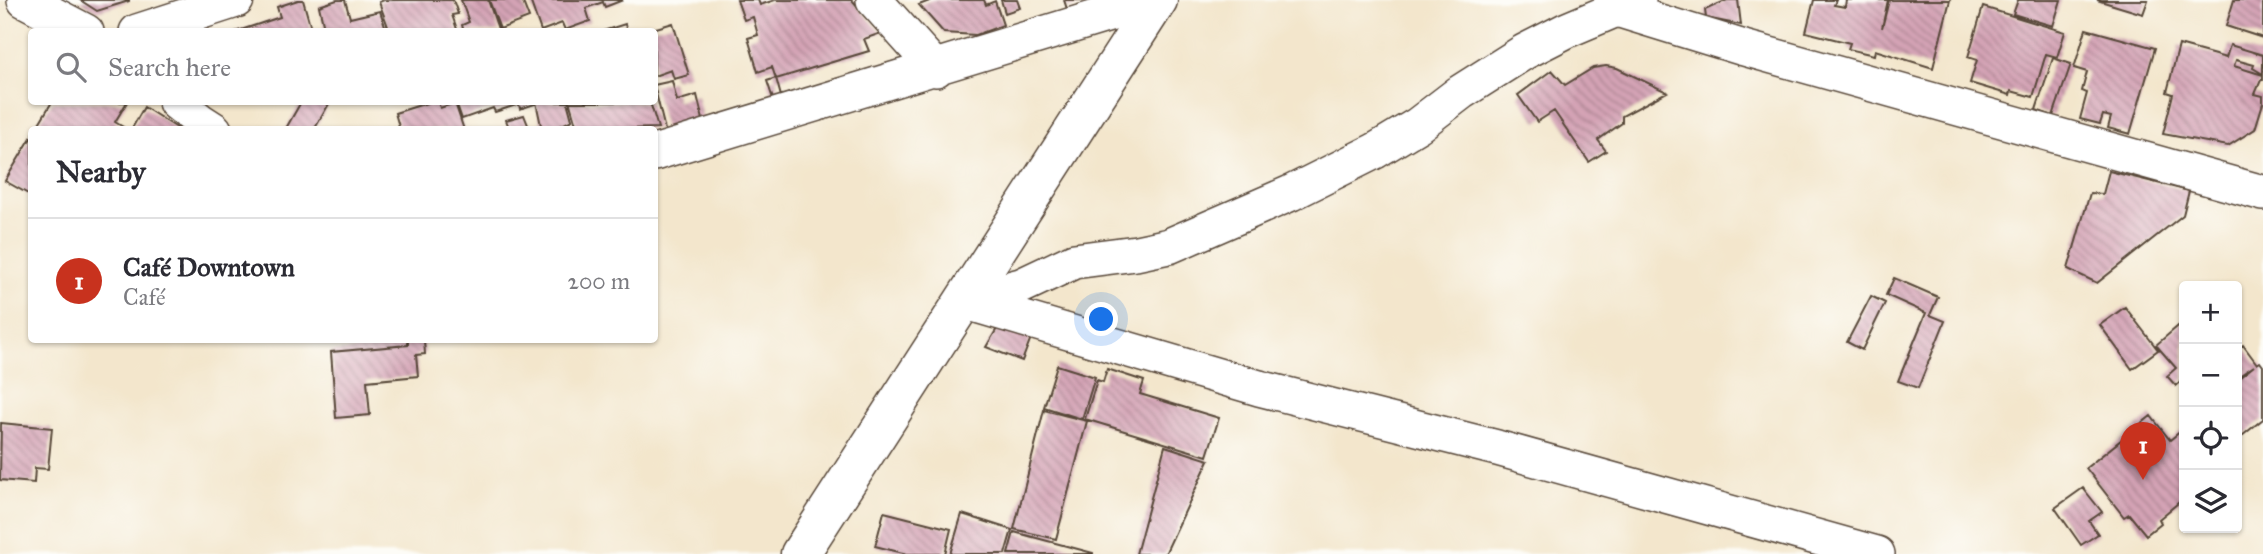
<!DOCTYPE html>
<html lang="en">
<head>
<meta charset="utf-8">
<style>
  body { margin:0; font-family:"IM FELL Great Primer",serif; background:#f7f7f7; color:#2b2b33 }
  .controls { position:absolute; right:21px; bottom:21px; display:grid; overflow:hidden; border-radius:7px; box-shadow:0 2px 5px #0004 }
  .controls button { width:63px; height:63px; display:grid; place-items:center; padding:0; border:0; border-bottom:2px solid #e1e1e2; background:#fff; color:#2b2b33; font:35px sans-serif }
  .you { position:absolute; left:1102px; top:320px; width:24px; height:24px; margin:-18px; border:5px solid #fff; border-radius:50%; background:#1a73e8; box-shadow:0 0 0 10px #1a73e833 }
  .badge { display:grid; place-items:center; width:46px; height:46px; border-radius:50%; background:#c8321e; color:#fff; font-size:23px; font-weight:700 }
  .pin { position:absolute; translate:-50% -58px; filter:drop-shadow(0 2px 4px #0008) }
  .pin::after { content:''; position:absolute; top:37px; width:24px; height:21px; background:inherit; clip-path:polygon(0 0,100% 0,50% 100%) }
  .list { margin:0; padding:0; list-style:none }
  h2 { display:flex; justify-content:space-between; align-items:center; height:91px; margin:0; padding:0 28px; font-size:30px }
  h2 small { font-size:23px; font-weight:400; color:#7c7c81 }
  .list li { display:grid; grid-template-columns:46px 1fr auto; gap:21px; align-items:center; box-sizing:border-box; height:126px; padding:0 28px; border-top:2px solid #e1e1e2 }
  .list b { display:block; font-size:26px; white-space:nowrap }
  .list p { margin:0; font-size:23px; white-space:nowrap; color:#7c7c81 }
  .list em { font-size:23px; font-style:normal; color:#7c7c81 }
  .icon { flex:none; width:38px; height:38px; fill:none; stroke:currentColor; stroke-width:2; stroke-linecap:round; stroke-linejoin:round }
  .map { position:relative; flex:none; width:2263px; height:554px; overflow:hidden }
  .search { position:absolute; background:#fff; box-shadow:0 2px 5px #0004; left:28px; top:28px; width:630px; height:77px; display:flex; align-items:center; gap:18px; box-sizing:border-box; padding:0 24px; border-radius:7px; color:#7c7c81; font-size:26px }
  .panel { position:absolute; background:#fff; box-shadow:0 2px 5px #0004; left:28px; top:126px; width:630px; height:217px; border-radius:7px }
  .map>svg:first-child { display:block }
  .building { fill:url(#building-back-hatch) }
  .lines { fill:none; stroke-linecap:round; stroke-linejoin:round }
  .minor-casing { stroke:#574638; stroke-width:38 }
  .tertiary-casing { stroke:#574638; stroke-width:41 }
  .minor { stroke:#fff; stroke-width:35 }
  .tertiary { stroke:#fff; stroke-width:38 }
</style>
</head>
<body>
<div class="map">
<svg width="2263" height="554" viewBox="0 0 2263 554">
  <defs>
    <pattern id="building-back-hatch" width="6" height="6" patternUnits="userSpaceOnUse" patternTransform="scale(1.75)"><rect width="6" height="6" fill="#d4a3b5"/><path d="M-1 5l2 2M0 0l6 6M5-1l2 2" fill="none" stroke="#ad8593"/></pattern>
  </defs>
  <rect width="100%" height="100%" fill="#fdfcf7"/>
  <filter id="ink" filterUnits="userSpaceOnUse"><feTurbulence type="fractalNoise" baseFrequency=".0143" numOctaves="2"/><feDisplacementMap in="SourceGraphic" scale="14" xChannelSelector="R" yChannelSelector="G"/><feConvolveMatrix kernelMatrix="1 2 1 2 8 2 1 2 1" color-interpolation-filters="sRGB"/></filter>
  <filter id="wash" filterUnits="userSpaceOnUse"><feTurbulence type="fractalNoise" baseFrequency=".00686" numOctaves="4" result="noise"/><feDisplacementMap in="SourceGraphic" scale="28" xChannelSelector="R" yChannelSelector="G"/><feGaussianBlur stdDeviation="1.57" result="paint"/><feColorMatrix in="noise" values="0 0 0 0 0 0 0 0 0 0 0 0 0 0 0 0 0 1.4 0 .05"/><feComposite in="paint" operator="in"/></filter>
  <g filter="url(#wash)">
    <rect width="100%" height="100%" fill="#f3e6cc"/>
    <g id="blocks">
      <path class="building" d="M80,0H129V1L97,11Z
        M298,0H303L312,32H235L280,17L277,7Z
        M337,0H345L350,18L380,11L387,32H325L319,6Z
        M384,0H453L458,14L452,15L458,32H390L379,2Z
        M461,0H488L499,32H464L462,25L469,22Z
        M489,0H522L529,18L500,29Z
        M530,0H623L605,7L603,2L586,8L590,21L565,30L562,23L541,31Z
        M737,0H758L760,5L775,0H852L881,33L864,39L869,51L776,79L772,67L758,72L748,38L758,35L753,17L744,20Z
        M932,0H984L986,5L995,1L1003,25L976,35L944,33L919,5Z
        M1001,0H1017L1020,8L1005,13Z
        M1064,0H1093V1L1067,9Z
        M1727,0H1738L1741,25L1706,18L1705,10Z
        M1814,0H1836L1834,5L1845,7L1846,0H1888L1882,28L1889,0H1950L1933,68L1875,50L1874,55L1848,49L1850,43L1806,32Z
        M2018,0H2061L2053,26L2013,14Z
        M2097,0H2148L2143,14Z
        M2234,0H2263V38L2226,26Z
        M1983,7L2065,32L2057,57L2046,54L2033,97L2011,91L2010,95L1970,83L1977,60L1968,57Z
        M673,23L689,75L674,79L671,70L654,76V32L646,31Z
        M625,24L627,32H603V31Z
        M2086,29L2155,48L2130,134L2108,128L2111,117L2103,115L2100,124L2080,119L2087,93L2082,91L2087,72L2074,68Z
        M2179,45L2226,58L2230,45L2263,55V74L2253,68L2254,65L2236,60L2234,66L2263,75V80H2261L2255,94L2263,96V103L2255,129L2228,146L2163,134L2173,94L2167,92Z
        M2053,58L2071,64L2053,116L2036,110Z
        M1606,66L1617,68L1667,92L1622,116V123L1598,140L1606,151L1589,162L1554,111L1537,122L1518,95L1552,70L1565,85L1593,68Z
        M776,78L782,100L774,102L767,81Z
        M672,81L677,101L697,95L705,128L667,138L654,85Z
        M52,102H127L115,122L128,130H35Z
        M301,102H330L314,130H285Z
        M430,102H438L440,108L455,103L464,130H400L395,113Z
        M456,102H534L535,104L520,109L519,104L495,112L493,108L462,119Z
        M536,102H650L658,128L589,130L587,125L577,128L570,104L568,105L572,120L553,130H542Z
        M144,107L180,130H131Z
        M524,115L530,130H510L506,120Z
        M32,136V196L5,181Z
        M2109,171L2189,191L2183,215L2097,283L2068,269L2090,193L2103,194Z
        M1894,278L1938,297L1930,315L1945,321L1918,388L1898,381L1926,313L1886,295Z
        M1871,296L1885,303L1862,350L1847,342Z
        M2125,307L2158,350L2132,369L2100,325Z
        M2184,321V379L2176,386L2167,376L2176,368L2156,345Z
        M1001,322L1032,335L1022,361L986,347Z
        M408,340H424L425,354L416,355L418,376L367,381L370,415L336,418L331,352L408,345Z
        M2243,345L2257,364L2260,362L2263,366V419L2237,440V376L2239,378L2254,366L2239,376L2237,374V349Z
        M1057,365L1095,377L1082,419L1044,407Z
        M1107,369L1144,381L1140,394L1219,418L1207,456L1085,419L1097,380L1103,382Z
        M1044,410L1087,421L1056,539L1014,529Z
        M2151,416L2170,440L2182,430L2184,432V491L2181,493L2184,498L2159,519L2161,523L2146,535L2129,514L2124,517L2086,468Z
        M1,423L52,428L48,469L35,468L34,483L0,480Z
        M1165,446L1209,460L1165,554H1136Z
        M2083,488L2102,512L2089,521L2098,534L2081,545L2055,508Z
        M884,512L951,529L945,554H907L875,546Z
        M962,514L1012,530L1005,554H950Z
        M1014,532L1093,553V554H1008Z"/>
    </g>
  </g>
  <g filter="url(#ink)">
    <use href="#blocks" fill-opacity="0" stroke="#574638" stroke-width="2"/>
    <g class="lines">
      <defs>
        <path id="minor" d="M25,0L86,32
          M874,0L936,69
          M1617,9L1744,48L2263,193
          M137,32L236,0
          M176,102L200,121L214,130
          M654,153L1155,0
          M963,301L1259,388L1497,448L1877,554
          M963,301L1021,286L1074,261L1136,253L1169,246L1291,193L1375,151L1418,125L1461,92L1524,52L1567,30L1638,0"/>
        <path id="tertiary" d="M800,554L1158,0"/>
      </defs>
      <use href="#minor" class="minor-casing"/>
      <use href="#tertiary" class="tertiary-casing"/>
      <use href="#minor" class="minor"/>
      <use href="#tertiary" class="tertiary"/>
    </g>
  </g>
</svg>
<div class="controls">
<button>+</button>
<button>−</button>
<button><svg class="icon" aria-label="locate" viewBox="0 0 24 24"><circle cx="12" cy="12" r="6"/><path d="M12 2v4M12 18v4M2 12h4M18 12h4"/></svg></button>
<button><svg class="icon" aria-label="layers" viewBox="0 0 24 24"><path d="M12 4l9 5-9 5-9-5zM3 14l9 5 9-5"/></svg></button>
</div>
<div class="you"></div>
<div class="pin badge" style="left:2143px;top:480px">1</div>
<div class="search"><svg class="icon" aria-label="search" viewBox="0 0 24 24"><circle cx="10" cy="10" r="6"/><path d="M15 15l6 6"/></svg>Search here</div>
<section class="panel">
<h2>Nearby<small></small></h2>
<ul class="list">
<li><span class="badge">1</span><div><b>Café Downtown</b><p>Café</p></div><em>200 m</em></li>
</ul>
</section>
</div>
</body>
</html>
